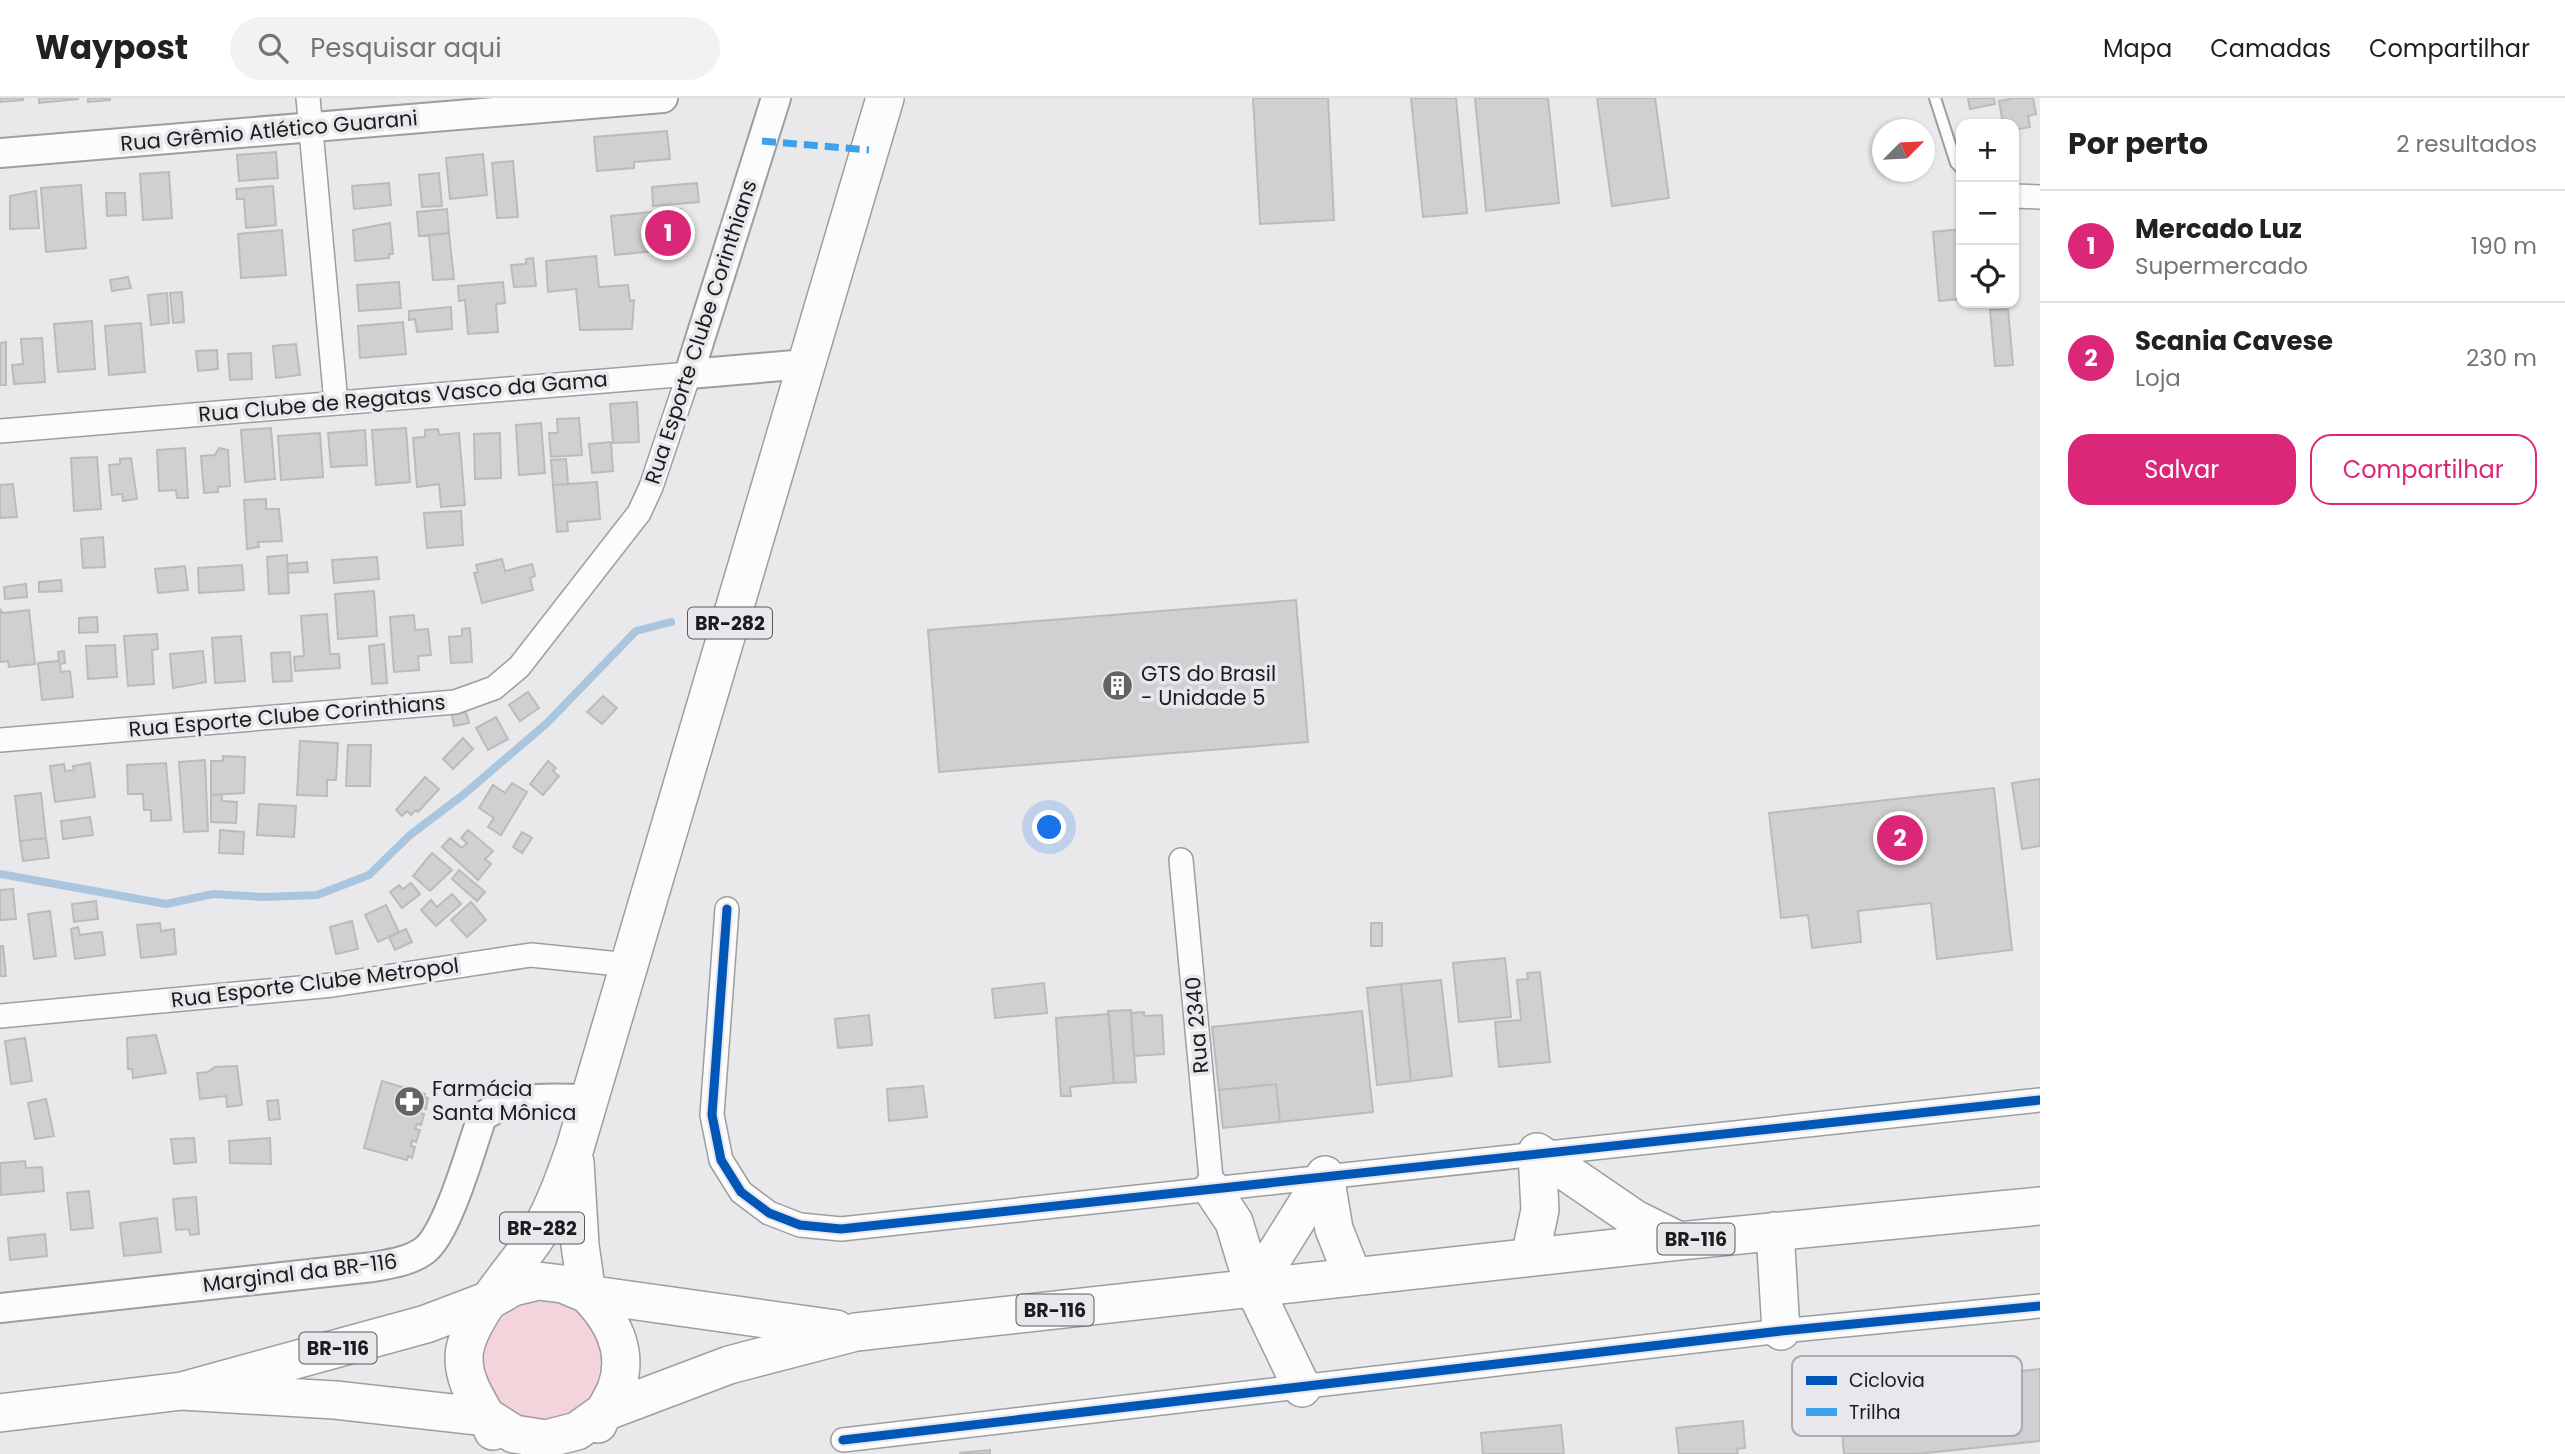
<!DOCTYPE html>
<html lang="pt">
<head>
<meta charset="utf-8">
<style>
  body { margin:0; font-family:Poppins,sans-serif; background:#f2f2f2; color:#202124 }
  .controls { position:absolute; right:21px; top:21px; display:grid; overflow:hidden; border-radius:14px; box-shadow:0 2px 5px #0004 }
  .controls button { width:63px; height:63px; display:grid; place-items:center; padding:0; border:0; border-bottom:2px solid #e0e0e0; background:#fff; color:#202124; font:35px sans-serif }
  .compass { position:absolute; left:1872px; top:21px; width:63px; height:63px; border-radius:50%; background:#fff; box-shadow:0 2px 5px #0004; rotate:66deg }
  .you { position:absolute; left:1050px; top:730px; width:24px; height:24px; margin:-18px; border:5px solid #fff; border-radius:50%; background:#1a73e8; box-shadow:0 0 0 10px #1a73e833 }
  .badge { display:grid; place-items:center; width:46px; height:46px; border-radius:50%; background:#db2777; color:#fff; font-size:23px; font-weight:700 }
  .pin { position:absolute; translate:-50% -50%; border:4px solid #fff; box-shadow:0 2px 7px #0006 }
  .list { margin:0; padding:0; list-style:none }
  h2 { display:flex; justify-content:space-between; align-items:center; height:91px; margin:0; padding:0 28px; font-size:30px }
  h2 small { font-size:23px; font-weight:400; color:#757577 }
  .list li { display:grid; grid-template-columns:46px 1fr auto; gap:21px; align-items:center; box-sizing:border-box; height:112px; padding:0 28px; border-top:2px solid #e0e0e0 }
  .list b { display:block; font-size:26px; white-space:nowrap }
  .list p { margin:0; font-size:23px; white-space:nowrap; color:#757577 }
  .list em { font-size:23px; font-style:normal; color:#757577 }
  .actions { display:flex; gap:14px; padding:21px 28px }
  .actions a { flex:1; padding:16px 0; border:2px solid #db2777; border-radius:21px; text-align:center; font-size:24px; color:#db2777 }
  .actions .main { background:#db2777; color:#fff }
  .icon { flex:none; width:38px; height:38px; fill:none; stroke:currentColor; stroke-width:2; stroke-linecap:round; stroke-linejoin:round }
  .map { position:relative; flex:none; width:2040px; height:1356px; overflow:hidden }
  header { display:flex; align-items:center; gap:42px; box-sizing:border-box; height:98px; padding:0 35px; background:#fff; border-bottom:2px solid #e0e0e0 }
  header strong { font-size:33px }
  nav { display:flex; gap:38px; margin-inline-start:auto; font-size:24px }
  .search { width:490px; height:63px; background:#f2f2f2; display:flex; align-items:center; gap:18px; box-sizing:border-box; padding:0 24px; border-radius:38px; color:#757577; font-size:26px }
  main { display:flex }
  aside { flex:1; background:#fff }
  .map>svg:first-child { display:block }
  .green { fill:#f2d4da }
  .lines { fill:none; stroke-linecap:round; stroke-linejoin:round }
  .stream { stroke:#aac6de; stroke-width:8 }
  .building { fill:#d0cfd1; stroke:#bbbabc; stroke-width:2 }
  .service-casing { stroke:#9e9d9f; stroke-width:14 }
  .minor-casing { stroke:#9e9d9f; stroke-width:26 }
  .tertiary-casing { stroke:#9e9d9f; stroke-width:32 }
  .trunk-casing { stroke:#9e9d9f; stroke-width:40 }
  .service { stroke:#fcfcfc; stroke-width:10 }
  .minor { stroke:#fcfcfc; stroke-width:23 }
  .tertiary { stroke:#fcfcfc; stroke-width:28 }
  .trunk { stroke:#fcfcfc; stroke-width:37 }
  .quiet { stroke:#3da2ea; stroke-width:7; stroke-dasharray:14 7; stroke-linecap:butt }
  .cycleway-casing { stroke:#e9e7ec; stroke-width:13 }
  .cycleway { stroke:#0057b8; stroke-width:9 }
  .labels { text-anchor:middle; stroke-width:7; stroke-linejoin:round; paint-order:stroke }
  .shield { fill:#e9e7ec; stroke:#5a595b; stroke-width:2 }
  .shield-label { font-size:19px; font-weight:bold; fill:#1c1c1d }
  .street-label { font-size:21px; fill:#1c1c1d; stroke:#e9e7ec }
  .poi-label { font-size:21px; fill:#1c1c1d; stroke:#e9e7ec; text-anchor:start }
  .key { fill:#e9e7ec; stroke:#acaaae; stroke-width:2 }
  .key-label { font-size:19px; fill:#1c1c1d }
</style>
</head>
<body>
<header>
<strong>Waypost</strong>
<div class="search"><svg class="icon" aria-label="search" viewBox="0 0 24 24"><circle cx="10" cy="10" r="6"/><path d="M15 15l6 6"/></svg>Pesquisar aqui</div>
<nav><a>Mapa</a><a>Camadas</a><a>Compartilhar</a></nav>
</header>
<main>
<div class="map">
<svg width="2040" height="1356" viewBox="0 0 2040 1356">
  <rect width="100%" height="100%" fill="#e9e8eb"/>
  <path class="green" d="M484 1263a60 60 0 1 1 120 0a60 60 0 1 1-120 0Z"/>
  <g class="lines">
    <path class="stream" d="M0,776L166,806L213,796L263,799L317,797L369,777L410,737L463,697L547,625L636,533L671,524"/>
  </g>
  <path class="building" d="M0,0H23V2L0,4Z
    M39,0H78V1L39,5Z
    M88,0H110V2L88,4Z
    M1253,0H1328L1334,122L1260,126Z
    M1411,0H1456L1467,115L1423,119Z
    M1475,0H1548L1559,105L1486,113Z
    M1597,0H1655L1669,100L1612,108Z
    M1968,0H1994L1995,6L1970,11Z
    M2015,0H2033L2036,16L2028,18L2030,29L2014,32V26H2003L1999,3Z
    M667,33L670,61L634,64V70L597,73L594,39Z
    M276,54L278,80L239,83L237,57Z
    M483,56L487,97L450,101L446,60Z
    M513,63L518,119L497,120L492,65Z
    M169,74L172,120L143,122L140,76Z
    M439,75L442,108L422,109L419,77Z
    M389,85L391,107L354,111L352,88Z
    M697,85L699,104L653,108L652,89Z
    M81,87L86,150L46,154L41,90Z
    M273,88L276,127L246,130L244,101H237L236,91Z
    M36,93L39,130L10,131V98Z
    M106,95H125L126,117L107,118Z
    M447,111L449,135L419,138L417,114Z
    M681,111L685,150L615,157L611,118Z
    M390,125L393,156H389V160L355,163L353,132Z
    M1961,131V201L1939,203L1933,134Z
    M282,132L286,177L241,180L238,136Z
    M449,135L454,181L433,182L429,137Z
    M596,158L599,189L628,187L630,203L634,202L632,231L580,232L576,191L548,194L546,163Z
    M533,160L536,188L514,189L511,167L526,166V161Z
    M128,179L131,190L112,193L110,182Z
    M399,184L401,210L359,213L357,187Z
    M503,184L505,205L496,206L498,234L468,236L465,202L459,203L458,188Z
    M182,194L184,224L173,225L170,195Z
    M167,195L169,225L151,227L148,197Z
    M451,209L452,231L417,234L415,221L409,222V213Z
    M2008,211L2013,267L1995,268L1990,212Z
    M92,223L95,271L58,274L54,226Z
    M403,224L406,256L360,260L358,228Z
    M141,225L145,274L109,277L105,228Z
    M42,240L45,284L14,286L12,267L23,266L21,241Z
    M6,244V287H0V245Z
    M296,246L300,277L276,280L273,248Z
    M217,252L218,271L198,273L196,253Z
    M251,255L252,281L230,282L228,256Z
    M637,304L639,344L613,345L610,306Z
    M579,320L582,357L551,359L549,335H558L557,321Z
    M541,325L545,375L519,377L516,327Z
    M271,330L275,381L245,384L241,332Z
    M406,330L410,384L376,387L372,332Z
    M438,331L439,337L459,335L465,407L441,409L439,386L417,389L413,340L425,339V332Z
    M365,332L367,367L331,369L328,335Z
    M320,335L323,379L281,382L278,338Z
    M500,335L501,380L475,381L474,336Z
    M611,344L613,373L592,375L589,346Z
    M185,350L188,400H177L176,392L159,393L157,352Z
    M219,350L228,352L230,388L218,389V394L204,395L201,358L215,357Z
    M97,359L101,411L74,413L71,360Z
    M131,360L137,401L123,403L122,396L112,397L109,367L120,366V361Z
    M566,361L568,386L553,387L551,362Z
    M597,384L600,421L567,424L568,433L557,434L553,387Z
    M13,386L17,419L0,420V387Z
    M266,401V411H279L282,443L258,444L259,449L247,451L244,402Z
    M461,413L463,447L427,450L424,415Z
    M103,439L105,469L83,470L81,441Z
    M287,457L289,495L269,496L267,459Z
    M377,459L379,481L334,485L332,462Z
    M502,461L505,473L532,466L535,478L530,480L533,492L482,505L474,475L478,474L476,467Z
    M307,464L308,474L288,475L287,466Z
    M242,467L244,492L199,495L198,470Z
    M185,468L188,492L158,495L155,471Z
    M61,482L62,493L39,494V484Z
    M26,486L27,499L5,501L4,489Z
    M374,493L377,538L338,541L335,496Z
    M1296,502L1308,644L939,674L928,532Z
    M0,511L3,515L29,512L35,566L9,569L8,563L0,564Z
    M327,516L330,556H339L340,570L295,573L294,559L304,558L301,518Z
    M414,517L415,532L428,531L431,557L418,558L419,572L394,574L390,519Z
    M97,519L98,534L79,535V520Z
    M470,530L472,564L451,565L449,539L462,538V531Z
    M157,536L158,551L152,552L154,586L128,588L124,538Z
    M241,538L245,583L215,585L212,540Z
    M384,546L387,585L372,586L369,548Z
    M115,547L117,579L88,581L86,548Z
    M64,553L65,565L60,566L61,574L70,573L73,599L42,602L38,565L59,563L58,554Z
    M203,553L206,584L173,590L170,556Z
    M290,554L292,583L273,584L271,555Z
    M528,594L539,610L520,623L509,607Z
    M603,598L617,610L602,626L587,614Z
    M466,614L469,625L454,628L452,617Z
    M496,619L508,641L488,652L476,630Z
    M463,640L473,651L453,671L443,661Z
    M300,643L338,645L336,682H327V698L297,697Z
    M348,647H371L370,688H346Z
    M223,658L245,659L244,695L211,697V663H223Z
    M205,662L208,733L184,734L179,664Z
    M548,663L556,670L553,673L559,678L543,697L530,686Z
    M90,665L95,699L55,704L50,668L64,666L65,673L74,672L73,668Z
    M166,665L171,722L151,723V712H144L143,696H128L127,667Z
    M425,679L439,691L418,714L416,712L411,717L407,713L402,718L396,712Z
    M2040,681V748L2022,751L2012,685Z
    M512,685L527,694L501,737L488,729L494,720L479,710L493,687L505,695Z
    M1994,690L2012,852L1937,861L1931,805L1858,813L1861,844L1812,850L1808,817L1781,820L1769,715Z
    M41,695L46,740L20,743L15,698Z
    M211,697H222V703L237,704L236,725L211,724Z
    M259,706L296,708L294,739L257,737Z
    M90,719L93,737L63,741L61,723Z
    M220,732L244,734L243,756L219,755Z
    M468,732L493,753L485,761L491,766L478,782L442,749L450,740L462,750L467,745L461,740Z
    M522,734L532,740L522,755L513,749Z
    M46,740L49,760L23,763L20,743Z
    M432,755L452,772L430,793L413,778Z
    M459,772L485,794L477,803L452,781Z
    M411,785L420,796L402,810L390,794L399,787L403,791Z
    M13,791L16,821L0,822V792Z
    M452,796L461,806L436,828L421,812L431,802L437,809Z
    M96,803L98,821L74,824L72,806Z
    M471,804L486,822L467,839L451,822Z
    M386,807L399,834L378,844L365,817Z
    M50,813L56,858L34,861L28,816Z
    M352,823L358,851L336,856L330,829Z
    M160,825L161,833L174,831L176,856L141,860L137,827Z
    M1371,825H1382V848H1371Z
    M78,829L80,837L102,834L105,857L75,861L71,831Z
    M406,831L412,844L395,852L389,839Z
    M0,848H3L6,878H0Z
    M1505,860L1511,919L1459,924L1453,865Z
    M1540,874L1550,964L1499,969L1495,924L1521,922L1517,882L1528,881L1527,875Z
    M1441,882L1452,978L1411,983L1401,886Z
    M1044,885L1047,915L995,920L992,891Z
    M1401,886L1411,983L1377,987L1367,890Z
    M1131,912L1136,984L1114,985L1108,913Z
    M1362,913L1373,1014L1280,1024L1276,986L1219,992L1212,929Z
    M1144,914V918L1162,917L1164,956L1134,958L1131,915Z
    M1109,916L1114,985L1070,989L1071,998H1061L1056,920Z
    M869,917L872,947L838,950L835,921Z
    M156,937L166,975L133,980L132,971H128L127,940Z
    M25,940L32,983L11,986L5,943Z
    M237,968L242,1007L227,1009L226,998L200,1001L197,975L208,974L215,969Z
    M382,983L425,996L424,999L428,1000L426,1011L421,1010L420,1015L424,1016L421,1027L417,1026L415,1031L420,1032L416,1044L412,1042L411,1048L415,1049L412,1060L408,1058L407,1062L364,1050Z
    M1276,986L1280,1024L1223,1030L1219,992Z
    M923,988L927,1019L889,1023L887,991Z
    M46,1001L54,1038L35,1041L28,1005Z
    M278,1002L280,1021L269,1022L267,1003Z
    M194,1040L196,1064L174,1066L171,1041Z
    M270,1040L271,1066L230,1065L229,1043Z
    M25,1063L26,1070L42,1069L44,1093L1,1097L0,1065Z
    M89,1093L93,1130L71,1132L67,1095Z
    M196,1099L199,1136L190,1137L189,1131L176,1132L173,1101Z
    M157,1120L161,1154L124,1158L120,1125Z
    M45,1136L47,1158L10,1162L8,1140Z
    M2040,1271V1343L1916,1356H1844L1838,1292Z
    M1743,1323L1745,1350L1737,1351L1738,1356H1679L1676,1330Z
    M1561,1327L1564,1356H1483L1481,1335Z
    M990,1352V1356H960V1355Z"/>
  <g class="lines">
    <defs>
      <path id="service" d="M1935,0L1956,65L1961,70"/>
      <path id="minor" d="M308,0L336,305
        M2014,98L2040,99
        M0,333L689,276L651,389L639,415L519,569L494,590L455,604L0,642
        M1181,762L1212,1091
        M727,811L712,1017L721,1062L741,1094L769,1115L800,1127L841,1131L2040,1002
        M0,918L333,887L531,857L629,867
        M843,1342L1781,1233L2040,1208"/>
      <path id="tertiary" d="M776,0L689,276L806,266
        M0,55L663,0
        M0,1210L373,1169C390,1166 411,1163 425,1152C448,1134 471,1050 482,1019C514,995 552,1001 589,1001"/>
      <path id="trunk" d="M1537,1054L1635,1121L1679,1143
        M575,1064L580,1147L587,1196
        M1325,1077L1334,1131L1353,1179
        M1212,1091L1234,1124L1254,1190L1302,1290
        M1775,1133L1781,1233
        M1530,1159L1540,1112L1537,1054
        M1254,1190L1325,1077
        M587,1196C612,1221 630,1254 616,1291C611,1303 603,1314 598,1326
        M182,1293L335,1302L487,1319L514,1336L546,1341L577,1333L602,1315L729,1267L856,1234L1679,1143L2040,1108
        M0,1315L182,1293L426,1226L492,1201L513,1189L538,1183L563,1186L587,1196L836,1231
        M493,1333C483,1308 464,1289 464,1260C464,1222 519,1167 540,1133C555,1107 565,1078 575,1050L885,0"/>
    </defs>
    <use href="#service" class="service-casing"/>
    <use href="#minor" class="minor-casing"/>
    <use href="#tertiary" class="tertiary-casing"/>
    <use href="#trunk" class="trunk-casing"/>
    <use href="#service" class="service"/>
    <use href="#minor" class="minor"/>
    <use href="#tertiary" class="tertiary"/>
    <use href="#trunk" class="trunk"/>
    <path class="quiet" d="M762,43L869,52"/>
    <defs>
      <path id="cycleway" d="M727,811L712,1017L721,1062L741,1094L769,1115L800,1127L841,1131L2040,1002
        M843,1342L1781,1233L2040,1208"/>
    </defs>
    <use href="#cycleway" class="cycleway-casing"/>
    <use href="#cycleway" class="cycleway"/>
  </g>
  <defs>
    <symbol id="building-disc" viewBox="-11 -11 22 22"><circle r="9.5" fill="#646365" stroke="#e9e7ec"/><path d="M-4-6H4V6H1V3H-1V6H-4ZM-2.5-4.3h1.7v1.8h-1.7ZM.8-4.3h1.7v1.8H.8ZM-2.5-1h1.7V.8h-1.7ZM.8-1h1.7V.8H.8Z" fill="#fff"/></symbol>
    <symbol id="pharmacy-disc" viewBox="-11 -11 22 22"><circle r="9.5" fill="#646365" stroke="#e9e7ec"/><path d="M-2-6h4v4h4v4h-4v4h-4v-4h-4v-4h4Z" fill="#fff"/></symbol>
  </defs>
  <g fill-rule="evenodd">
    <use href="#building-disc" x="1100" y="570" width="35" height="35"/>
    <use href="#pharmacy-disc" x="392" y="986" width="35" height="35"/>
  </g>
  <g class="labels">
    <g class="shield">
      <rect x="688" y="509.5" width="84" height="31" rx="5"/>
      <rect x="500" y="1114.5" width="84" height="31" rx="5"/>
      <rect x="1657.5" y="1125.5" width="77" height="31" rx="5"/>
      <rect x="1016.5" y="1196.5" width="77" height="31" rx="5"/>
      <rect x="299.5" y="1234.5" width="77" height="31" rx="5"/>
    </g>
    <g class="shield-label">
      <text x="730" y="532">BR-282</text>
      <text x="542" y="1137">BR-282</text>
      <text x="1696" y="1148">BR-116</text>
      <text x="1055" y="1219">BR-116</text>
      <text x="338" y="1257">BR-116</text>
    </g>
    <g class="street-label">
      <text transform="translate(269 33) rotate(-5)" y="7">Rua Grêmio Atlético Guarani</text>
      <text transform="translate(701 234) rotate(-72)" y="7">Rua Esporte Clube Corinthians</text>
      <text transform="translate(403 299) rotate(-5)" y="7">Rua Clube de Regatas Vasco da Gama</text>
      <text transform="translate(287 618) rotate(-5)" y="7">Rua Esporte Clube Corinthians</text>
      <text transform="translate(315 885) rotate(-7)" y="7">Rua Esporte Clube Metropol</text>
      <text transform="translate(1197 927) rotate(-95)" y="7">Rua 2340</text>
      <text transform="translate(300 1175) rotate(-7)" y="7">Marginal da BR-116</text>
    </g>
    <g class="poi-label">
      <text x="1141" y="583">GTS do Brasil<tspan x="1141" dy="24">- Unidade 5</tspan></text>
      <text x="432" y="998">Farmácia<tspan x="432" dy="24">Santa Mônica</tspan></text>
    </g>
  </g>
  <rect x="1792" y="1258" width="230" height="80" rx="10" class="key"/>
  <rect x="1806" y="1278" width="31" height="9" fill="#0057b8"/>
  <rect x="1806" y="1310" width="31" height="8" fill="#3da2ea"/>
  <g class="key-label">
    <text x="1849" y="1289">Ciclovia</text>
    <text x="1849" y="1321">Trilha</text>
  </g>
</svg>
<div class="controls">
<button>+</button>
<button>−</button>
<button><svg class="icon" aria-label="locate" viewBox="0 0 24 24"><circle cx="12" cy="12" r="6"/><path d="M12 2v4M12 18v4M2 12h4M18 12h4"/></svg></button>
</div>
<svg class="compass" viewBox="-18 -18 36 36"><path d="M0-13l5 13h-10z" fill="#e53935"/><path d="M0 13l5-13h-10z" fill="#757577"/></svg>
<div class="you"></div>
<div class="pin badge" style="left:668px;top:135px">1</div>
<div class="pin badge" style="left:1900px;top:740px">2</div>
</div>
<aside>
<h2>Por perto<small>2 resultados</small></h2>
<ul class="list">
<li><span class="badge">1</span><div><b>Mercado Luz</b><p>Supermercado</p></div><em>190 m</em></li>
<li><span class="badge">2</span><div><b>Scania Cavese</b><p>Loja</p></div><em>230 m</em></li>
</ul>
<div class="actions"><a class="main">Salvar</a><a>Compartilhar</a></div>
</aside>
</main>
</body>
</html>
